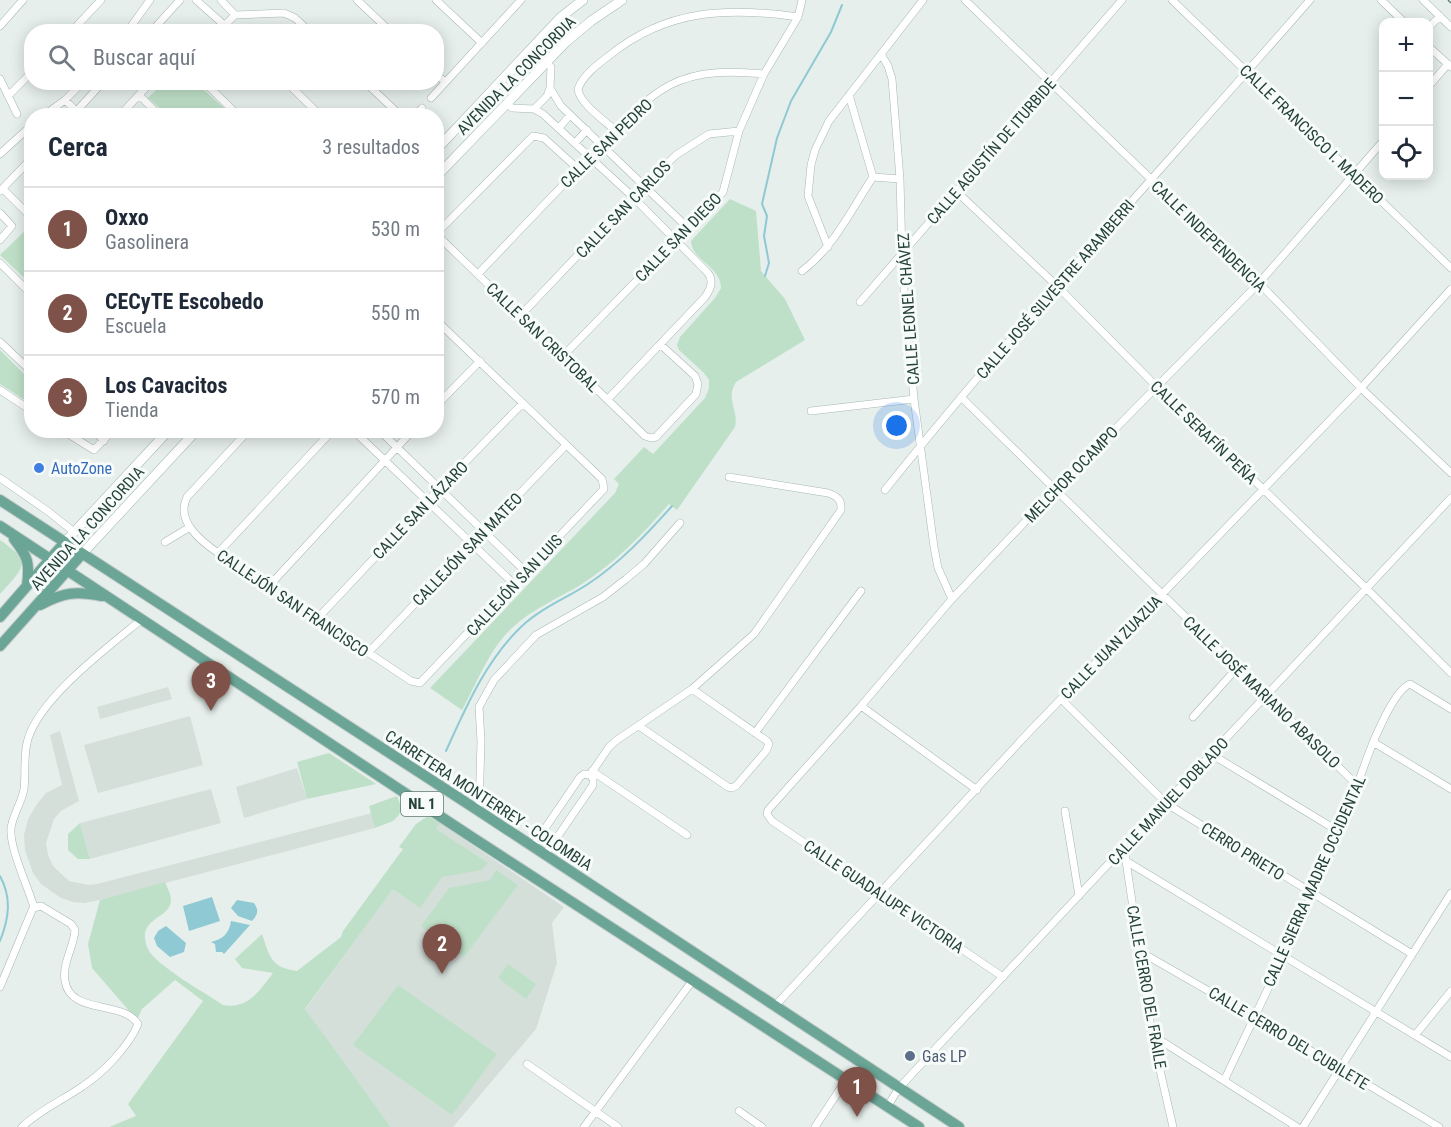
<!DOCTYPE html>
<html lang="es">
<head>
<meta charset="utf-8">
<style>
  body { margin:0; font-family:"Roboto Condensed",sans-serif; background:#f2f2f3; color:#1f2937 }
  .controls { position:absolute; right:18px; top:18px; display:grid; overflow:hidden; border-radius:12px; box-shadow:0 3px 15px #0003 }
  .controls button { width:54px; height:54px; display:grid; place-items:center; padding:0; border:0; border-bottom:2px solid #e0e1e3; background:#fff; color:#1f2937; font:30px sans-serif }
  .you { position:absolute; left:897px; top:426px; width:21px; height:21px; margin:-15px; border:4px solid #fff; border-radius:50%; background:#1a73e8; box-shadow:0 0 0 9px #1a73e833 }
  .badge { display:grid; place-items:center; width:39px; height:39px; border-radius:50%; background:#7f5249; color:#fff; font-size:20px; font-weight:700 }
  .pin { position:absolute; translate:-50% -50px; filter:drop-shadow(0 2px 3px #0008) }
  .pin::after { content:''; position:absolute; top:32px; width:21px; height:18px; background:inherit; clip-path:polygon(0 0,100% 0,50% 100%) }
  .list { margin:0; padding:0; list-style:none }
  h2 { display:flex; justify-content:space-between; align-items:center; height:78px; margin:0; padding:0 24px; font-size:26px }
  h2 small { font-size:20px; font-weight:400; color:#747a83 }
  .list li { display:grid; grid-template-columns:39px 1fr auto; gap:18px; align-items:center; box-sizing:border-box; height:84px; padding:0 24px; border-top:2px solid #e0e1e3 }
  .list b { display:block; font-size:22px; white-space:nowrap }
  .list p { margin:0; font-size:20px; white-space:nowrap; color:#747a83 }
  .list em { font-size:20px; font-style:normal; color:#747a83 }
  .icon { flex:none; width:33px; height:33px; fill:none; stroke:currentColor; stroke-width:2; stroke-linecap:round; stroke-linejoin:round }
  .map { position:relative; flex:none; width:1451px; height:1127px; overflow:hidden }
  .search { position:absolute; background:#fff; box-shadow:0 3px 15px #0003; left:24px; top:24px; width:420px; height:66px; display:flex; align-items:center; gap:15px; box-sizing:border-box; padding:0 21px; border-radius:24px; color:#747a83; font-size:22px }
  .panel { position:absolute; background:#fff; box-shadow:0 3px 15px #0003; left:24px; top:108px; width:420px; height:330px; border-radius:24px }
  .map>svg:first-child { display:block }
  .built { fill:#d4dfda }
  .green { fill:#bfe0c8 }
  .water { fill:#8ec9d4 }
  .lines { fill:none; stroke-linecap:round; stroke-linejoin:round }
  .stream { stroke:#8ec9d4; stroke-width:2 }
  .street-casing { stroke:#a8b8b2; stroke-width:8 }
  .secondary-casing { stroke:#a4bbb3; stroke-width:10 }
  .primary-casing { stroke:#c2cac8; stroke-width:12 }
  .street { stroke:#fff; stroke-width:7 }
  .secondary { stroke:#fff; stroke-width:9 }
  .primary { stroke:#6aa596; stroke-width:10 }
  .rail-casing { stroke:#5f7d75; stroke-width:4.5 }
  .rail { stroke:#f7fbf9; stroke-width:2; stroke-dasharray:7; stroke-linecap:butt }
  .shop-dot { fill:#3f7fe0; stroke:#f7fbf9; stroke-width:2 }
  .service-dot { fill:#5c6f8a; stroke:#f7fbf9; stroke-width:2 }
  .labels { text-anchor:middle; stroke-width:6; stroke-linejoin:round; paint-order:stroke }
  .shield { fill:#f7fbf9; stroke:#637a73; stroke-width:1.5 }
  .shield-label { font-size:15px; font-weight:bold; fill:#24423a }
  .street-label { font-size:16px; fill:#24423a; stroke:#f7fbf9 }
  .shop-label { font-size:16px; fill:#366cbe; stroke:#f7fbf9; text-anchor:start }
  .service-label { font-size:16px; fill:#4e5e75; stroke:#f7fbf9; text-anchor:start }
</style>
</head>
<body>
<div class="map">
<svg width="1451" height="1127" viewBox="0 0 1451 1127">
  <rect width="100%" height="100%" fill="#e6efeb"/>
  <path class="built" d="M168,687L172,699L100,719L97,707Z
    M190,716L203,765L98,793L84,745Z
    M60,731L79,801L61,811L54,819L46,843L48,855L53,866L69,881L89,885L97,884L372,813L375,828L100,900L84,903L73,902L61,898L41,884L33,873L25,850L24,835L28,819L37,804L46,793L62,785L50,735Z
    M297,768L307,799L244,818L236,787Z
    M211,789L221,823L90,859L80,823Z
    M440,823L564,907L552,923L557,963L536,1029L453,1127H391L305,1010Z"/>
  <path class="green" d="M163,83H196L232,115H168L148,98Z
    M730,199L756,211L761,271L785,299L805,340L736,382C725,399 739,410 735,427L677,510L669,504C643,534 616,562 582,584C559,598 532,609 512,628C489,649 477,683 462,710L430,688L615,493L619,484L614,479L644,447L653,454L705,398L709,388V380L704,373L679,350L677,345L680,337L715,298L721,288C721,266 692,261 691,241Z
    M29,227L32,229L31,284L0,255Z
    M0,350L31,381V404L0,384Z
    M0,540C34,563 22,569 0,594Z
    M329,753L376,784L307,799L297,762Z
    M397,796L402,809L398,816L393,821L375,828L369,806Z
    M428,816L440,823L436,829L488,863L482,870L442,877L420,908L393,889L305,1009L391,1127H109L136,1116L128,1104L203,1001L175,980L142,1009L137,1020L92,968L88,944L100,900L165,882C167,887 171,894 171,900C171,920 134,917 148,949C155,965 207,994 223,1005C248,1010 260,990 273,973L242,968L235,959L262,934C270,958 271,967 297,971L341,937L343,931L403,849L399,847L416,824Z
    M80,823L90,859H78L68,850V834Z
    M496,870L518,885L464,957L421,926L449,888L490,880Z
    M508,964L536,984L526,999L498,978Z
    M398,985L497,1054L452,1115L353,1045Z"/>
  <path class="water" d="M212,897L220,921L189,931L183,906Z
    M237,900L254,903C259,910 258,914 252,921L238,916L231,908Z
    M231,921L250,925L224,954L222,952H216L215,944L211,942C223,939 229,934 231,921Z
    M166,926L186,943L184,952L170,957L157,946L154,938L158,931Z"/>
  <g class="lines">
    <path class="stream" d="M765,276L769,263L764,236L767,216L762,204L777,138L791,101L831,32L842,5
      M446,751C466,707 486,660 522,626C541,608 567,598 588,584C620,563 647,534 672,506
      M0,876C12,898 9,918 0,941"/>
    <defs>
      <path id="street" d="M196,0L232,32
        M221,0L235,15
        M357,0L391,32
        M436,0L482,43
        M965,0L1259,283L1361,388L1451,473
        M1172,0L1451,268
        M1381,0L1404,22
        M1423,0L1451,27
        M225,25L235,15L284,13L295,18L310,32
        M0,26L23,0
        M1428,28L1440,16
        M71,32L101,0
        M127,32L150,0
        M151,32L180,0
        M1428,46L1451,67
        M881,54L888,66L892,79L900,179L902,254L905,303L914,399L934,547L938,568L952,599
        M546,62L551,67L550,88L561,106L688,228
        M436,74L445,82
        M0,79L17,114
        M204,82L239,116
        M286,82L321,116
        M365,82L401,116
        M1428,87L1448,64
        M139,95L160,116
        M849,95L873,177L900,179
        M8,96L32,72
        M431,98L521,0
        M65,100L81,116
        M507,104L512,108L534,109L543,114L633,197L708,273C714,281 711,289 705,297L608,399
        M534,109L547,96L550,88
        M124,111L151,82
        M43,116L65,100L83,82
        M72,116L103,82
        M415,116L422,108
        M559,128L570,115
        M616,131C605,121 579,103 578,89C583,75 598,64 610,55C667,9 728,7 798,17
        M575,143L587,130
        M0,154L32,125
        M578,169L544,138L533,136L436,234L645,436L651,438L656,437L696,394L698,384L695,376L661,345
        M3,189L32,218
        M0,191L32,158
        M957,192L1057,286L1156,386L1367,589L1451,673
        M0,213L12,226L0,240
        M828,247L808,196L811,165L815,150L829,121L923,0
        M0,263L32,295
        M802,271C834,247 851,210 873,177
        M478,274C516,234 554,194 592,155C616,131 640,101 670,85C699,70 733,71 764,74
        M860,302L1122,0
        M521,315L633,197L676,155L709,134L739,131
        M0,342L32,372
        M563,356L723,192L739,131L764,74L798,17L802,0
        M0,390L32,411
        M961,397L1357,785
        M436,406L480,361
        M811,411L914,399
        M62,430L94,450L113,430
        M94,430L104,441
        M249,430L187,497C175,521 201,541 218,553L411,681L420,683L604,489L602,479L436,320
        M353,430L514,584
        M379,430L526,572
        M0,478L49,512L74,532
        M885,490C1020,321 1168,163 1310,0
        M165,542L190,527
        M218,553L333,430
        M269,586L413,430
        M317,619L440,488L523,403
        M368,653L566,445
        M1061,699L1167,804L1412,954
        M861,706L977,790
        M1193,717L1237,668
        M639,726L728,787L732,788L736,786L766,751L769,744L767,741L692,689
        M755,733L861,591
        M1373,742L1451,789
        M1211,754L1338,831
        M592,771L687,835
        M479,811L481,741L479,707L494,680L536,635L603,597L626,579L644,564L680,523
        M1065,811L1079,896
        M533,846L580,777L584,774L590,775L609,747L617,740L692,689L754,634L841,510C842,500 837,496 828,493L729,477
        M1126,847V861L1152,1035L1173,1127
        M545,855L593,785V779L590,775
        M1126,861L1451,1057
        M34,907C28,887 9,847 11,828C13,814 22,802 24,789C26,772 23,755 28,739C40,698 108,647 141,620
        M1139,951L1254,1017L1439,1127
        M1003,977L772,821L767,814L768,810L861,706L952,599L1056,489L1259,283L1384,140
        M0,987L33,908L41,906L71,924L75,930C74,947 62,963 65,981C70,1015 123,1000 138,1024C129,1046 103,1073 83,1086C63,1100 40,1110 22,1127
        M774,1007L1029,732L1361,388L1451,289
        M1416,1034L1451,991
        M1152,1035L1297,1127
        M527,1064L618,1127
        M1224,1081C1274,975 1328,869 1367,758C1373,741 1394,690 1410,684L1451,709
        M887,1107L899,1088L936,1048C1108,866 1280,683 1451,498
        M739,1111L762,1127
        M584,1127L693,980
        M815,1127L846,1080
        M1303,1127L1451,893"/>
      <path id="secondary" d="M436,150L561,17L583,0
        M436,177L566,42L591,21L622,0
        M65,542L169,430
        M82,554L197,430"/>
      <path id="primary" d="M0,500L479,811L959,1127
        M0,526L470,836L919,1127
        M14,539C28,557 30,563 27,585
        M40,605C64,592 76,591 102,596
        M0,617L65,542
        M0,646L82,554"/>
    </defs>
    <use href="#street" class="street-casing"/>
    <use href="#secondary" class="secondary-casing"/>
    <use href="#primary" class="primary-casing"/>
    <use href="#street" class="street"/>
    <use href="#secondary" class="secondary"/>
    <use href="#primary" class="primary"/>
    <defs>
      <path id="rail" d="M1450,0L1451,1"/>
    </defs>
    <use href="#rail" class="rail-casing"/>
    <use href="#rail" class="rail"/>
  </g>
  <circle class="shop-dot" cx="39" cy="468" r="6"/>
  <circle class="service-dot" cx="910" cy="1056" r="6"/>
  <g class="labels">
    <rect class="shield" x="401" y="792" width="42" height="24" rx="4.5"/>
    <g class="shield-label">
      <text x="422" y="809">NL 1</text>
    </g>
    <g class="street-label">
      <text transform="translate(516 75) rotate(-45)" y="6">AVENIDA LA CONCORDIA</text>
      <text transform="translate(1312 134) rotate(44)" y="6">CALLE FRANCISCO I. MADERO</text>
      <text transform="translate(606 143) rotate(-44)" y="6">CALLE SAN PEDRO</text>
      <text transform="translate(991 151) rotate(-49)" y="6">CALLE AGUSTÍN DE ITURBIDE</text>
      <text transform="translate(623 209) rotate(-46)" y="6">CALLE SAN CARLOS</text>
      <text transform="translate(1209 236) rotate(44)" y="6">CALLE INDEPENDENCIA</text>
      <text transform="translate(678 237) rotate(-46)" y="6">CALLE SAN DIEGO</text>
      <text transform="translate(1055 289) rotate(-49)" y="6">CALLE JOSÉ SILVESTRE ARAMBERRI</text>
      <text transform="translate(908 309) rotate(-94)" y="6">CALLE LEONEL CHÁVEZ</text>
      <text transform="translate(543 337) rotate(44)" y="6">CALLE SAN CRISTOBAL</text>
      <text transform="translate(1204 432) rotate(44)" y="6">CALLE SERAFÍN PEÑA</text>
      <text transform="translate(1071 474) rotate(-46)" y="6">MELCHOR OCAMPO</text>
      <text transform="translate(420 510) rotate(-46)" y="6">CALLE SAN LÁZARO</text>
      <text transform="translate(87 528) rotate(-48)" y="6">AVENIDA LA CONCORDIA</text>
      <text transform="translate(467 549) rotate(-46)" y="6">CALLEJÓN SAN MATEO</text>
      <text transform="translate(514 585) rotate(-47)" y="6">CALLEJÓN SAN LUIS</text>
      <text transform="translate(293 603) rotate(34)" y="6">CALLEJÓN SAN FRANCISCO</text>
      <text transform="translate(1111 647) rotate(-46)" y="6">CALLE JUAN ZUAZUA</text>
      <text transform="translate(1262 692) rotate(44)" y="6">CALLE JOSÉ MARIANO ABASOLO</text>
      <text transform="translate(489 800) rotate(33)" y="6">CARRETERA MONTERREY - COLOMBIA</text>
      <text transform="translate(1168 801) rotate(-47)" y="6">CALLE MANUEL DOBLADO</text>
      <text transform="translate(1243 851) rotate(32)" y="6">CERRO PRIETO</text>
      <text transform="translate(1314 881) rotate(-66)" y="6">CALLE SIERRA MADRE OCCIDENTAL</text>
      <text transform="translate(884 896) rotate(34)" y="6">CALLE GUADALUPE VICTORIA</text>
      <text transform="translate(1147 987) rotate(80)" y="6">CALLE CERRO DEL FRAILE</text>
      <text transform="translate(1289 1038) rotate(31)" y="6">CALLE CERRO DEL CUBILETE</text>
    </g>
    <g class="shop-label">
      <text x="51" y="474">AutoZone</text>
    </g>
    <g class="service-label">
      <text x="922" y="1062">Gas LP</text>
    </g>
  </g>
</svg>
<div class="controls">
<button>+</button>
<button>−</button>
<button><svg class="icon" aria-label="locate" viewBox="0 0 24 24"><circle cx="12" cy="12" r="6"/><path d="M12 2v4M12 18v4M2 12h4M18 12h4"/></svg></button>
</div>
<div class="you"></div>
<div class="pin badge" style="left:857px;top:1117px">1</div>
<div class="pin badge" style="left:442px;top:974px">2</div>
<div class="pin badge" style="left:211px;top:711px">3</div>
<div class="search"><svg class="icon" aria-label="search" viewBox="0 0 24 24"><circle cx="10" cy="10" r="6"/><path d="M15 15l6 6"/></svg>Buscar aquí</div>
<section class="panel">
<h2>Cerca<small>3 resultados</small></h2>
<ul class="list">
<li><span class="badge">1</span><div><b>Oxxo</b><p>Gasolinera</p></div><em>530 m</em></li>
<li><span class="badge">2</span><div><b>CECyTE Escobedo</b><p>Escuela</p></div><em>550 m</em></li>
<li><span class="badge">3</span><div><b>Los Cavacitos</b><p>Tienda</p></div><em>570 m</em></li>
</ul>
</section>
</div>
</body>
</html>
